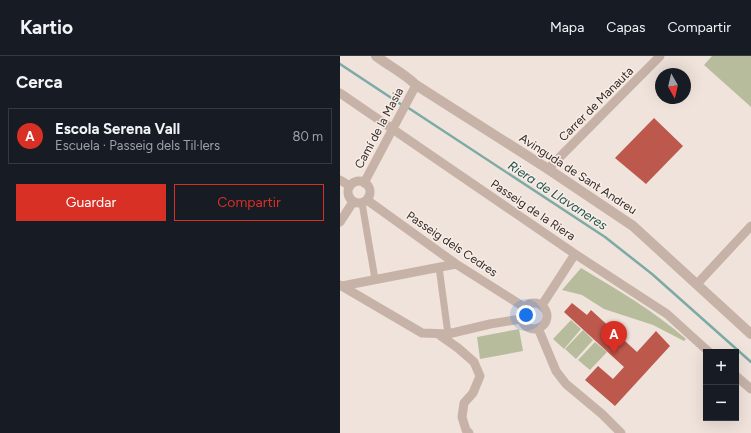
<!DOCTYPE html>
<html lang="es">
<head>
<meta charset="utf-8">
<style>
  body { margin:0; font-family:Figtree,sans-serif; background:#242831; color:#f1f3f6 }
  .controls { position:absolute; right:12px; bottom:12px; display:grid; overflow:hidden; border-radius:0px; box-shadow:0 4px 16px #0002 }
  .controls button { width:36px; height:36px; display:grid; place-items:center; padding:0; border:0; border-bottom:1px solid #363941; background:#171b24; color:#f1f3f6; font:20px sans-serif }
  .compass { position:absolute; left:315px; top:12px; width:36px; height:36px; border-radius:50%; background:#171b24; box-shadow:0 4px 16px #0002; rotate:172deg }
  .you { position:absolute; left:186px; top:259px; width:14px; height:14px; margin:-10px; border:3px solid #fff; border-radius:50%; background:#1a73e8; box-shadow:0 0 0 6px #1a73e833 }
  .badge { display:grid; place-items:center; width:26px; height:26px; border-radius:50%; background:#d93025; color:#fff; font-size:13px; font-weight:700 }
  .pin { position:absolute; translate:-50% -33px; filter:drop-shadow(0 1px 2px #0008) }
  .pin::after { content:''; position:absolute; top:21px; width:14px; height:12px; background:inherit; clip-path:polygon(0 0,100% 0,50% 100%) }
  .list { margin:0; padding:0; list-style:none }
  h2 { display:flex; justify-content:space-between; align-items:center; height:52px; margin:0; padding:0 16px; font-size:17px }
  h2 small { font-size:13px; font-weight:400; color:#9ea1a6 }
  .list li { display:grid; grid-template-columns:26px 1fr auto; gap:12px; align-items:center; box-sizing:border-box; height:56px; margin:0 8px 8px; padding:0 8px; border:1px solid #363941; border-radius:0px }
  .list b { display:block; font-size:15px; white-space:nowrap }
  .list p { margin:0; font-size:13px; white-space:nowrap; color:#9ea1a6 }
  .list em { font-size:13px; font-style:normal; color:#9ea1a6 }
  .actions { display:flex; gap:8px; padding:12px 16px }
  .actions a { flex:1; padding:9px 0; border:1px solid #d93025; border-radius:0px; text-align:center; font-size:14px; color:#d93025 }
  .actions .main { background:#d93025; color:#fff }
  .map { position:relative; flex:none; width:411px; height:377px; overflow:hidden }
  header { display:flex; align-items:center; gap:24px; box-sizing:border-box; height:56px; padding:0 20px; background:#171b24; border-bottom:1px solid #363941 }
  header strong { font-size:19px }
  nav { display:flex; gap:22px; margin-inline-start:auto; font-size:14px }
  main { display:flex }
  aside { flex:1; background:#171b24 }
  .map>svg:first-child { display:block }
  .green { fill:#b7bd9c }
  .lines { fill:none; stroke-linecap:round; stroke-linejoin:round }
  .stream { stroke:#7caaa6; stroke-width:2.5 }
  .building { fill:#bc584c }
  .pedestrian { stroke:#c7b2a8; stroke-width:7 }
  .minor { stroke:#c7b2a8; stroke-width:9 }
  .tertiary { stroke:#c7b2a8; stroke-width:10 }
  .labels { text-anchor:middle; stroke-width:3; stroke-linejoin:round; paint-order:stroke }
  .street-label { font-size:12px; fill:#342a28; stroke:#f8eee7 }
  .water-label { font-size:13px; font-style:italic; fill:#21524f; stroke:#f8eee7 }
</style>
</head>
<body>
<header>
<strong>Kartio</strong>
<nav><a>Mapa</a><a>Capas</a><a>Compartir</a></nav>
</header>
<main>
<aside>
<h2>Cerca<small></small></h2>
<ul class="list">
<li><span class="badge">A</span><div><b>Escola Serena Vall</b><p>Escuela · Passeig dels Til·lers</p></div><em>80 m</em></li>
</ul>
<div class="actions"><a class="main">Guardar</a><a>Compartir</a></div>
</aside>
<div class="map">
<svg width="411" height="377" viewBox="0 0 411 377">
  <rect width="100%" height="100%" fill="#f0e3db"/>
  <path class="green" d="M372,0H411V51L364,9Z
    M241,212C278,234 314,255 346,283L344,285L313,269L264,253L242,239L222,234Z
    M231,264L241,273L224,293L213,283Z
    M179,273L183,295L140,303L137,281Z
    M243,274L253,284L236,303L225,293Z
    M255,286L267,296L250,314L238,304Z"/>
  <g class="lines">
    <path class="stream" d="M0,8L62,49
      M67,51L265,181L312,218L411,306"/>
  </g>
  <path class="building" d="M314,62L343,90L306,128L275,102Z
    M232,247L247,259L251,254L297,296L316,275L330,290L275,350L245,324L258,310L273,323L284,311L224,256Z"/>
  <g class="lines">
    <path class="pedestrian" d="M22,147L35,223
      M99,211L108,278"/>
    <path class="minor" d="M0,37L235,198L327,258L369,296
      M208,113L320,0
      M0,124L10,130
      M8 136a11 11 0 1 1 22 0a11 11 0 1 1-22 0Z
      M24,127L76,29
      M27,144L116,208L184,251
      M0,166L13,146
      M357,228L411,170
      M0,229L82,277L108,278L150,268L181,263
      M2,230L116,208
      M181 260a13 13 0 1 1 26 0a13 13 0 1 1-26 0Z
      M202,249L235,198
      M198,272L216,315L226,328L262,358L281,377
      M98,278L118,292L134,306L140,320L133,337L124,347L122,361L126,374L129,377
      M396,320L411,333"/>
    <path class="tertiary" d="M36,0C49,10 64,17 76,29L208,113L293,170L411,278"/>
  </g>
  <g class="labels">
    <g class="street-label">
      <text transform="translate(256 48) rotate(-45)" y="4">Carrer de Manauta</text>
      <text transform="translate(39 72) rotate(-62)" y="4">Camí de la Masia</text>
      <text transform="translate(238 118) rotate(33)" y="4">Avinguda de Sant Andreu</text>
      <text transform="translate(193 154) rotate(34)" y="4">Passeig de la Riera</text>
      <text transform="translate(112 188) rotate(34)" y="4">Passeig dels Cedres</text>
    </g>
    <g class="water-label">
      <text transform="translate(218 139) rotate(33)" y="5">Riera de Llavaneres</text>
    </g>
  </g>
</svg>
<div class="controls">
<button>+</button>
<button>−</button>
</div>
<svg class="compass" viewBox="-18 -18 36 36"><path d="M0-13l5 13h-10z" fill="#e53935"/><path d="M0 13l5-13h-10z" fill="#9ea1a6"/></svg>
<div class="you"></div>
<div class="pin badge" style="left:274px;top:298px">A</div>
</div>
</main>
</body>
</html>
